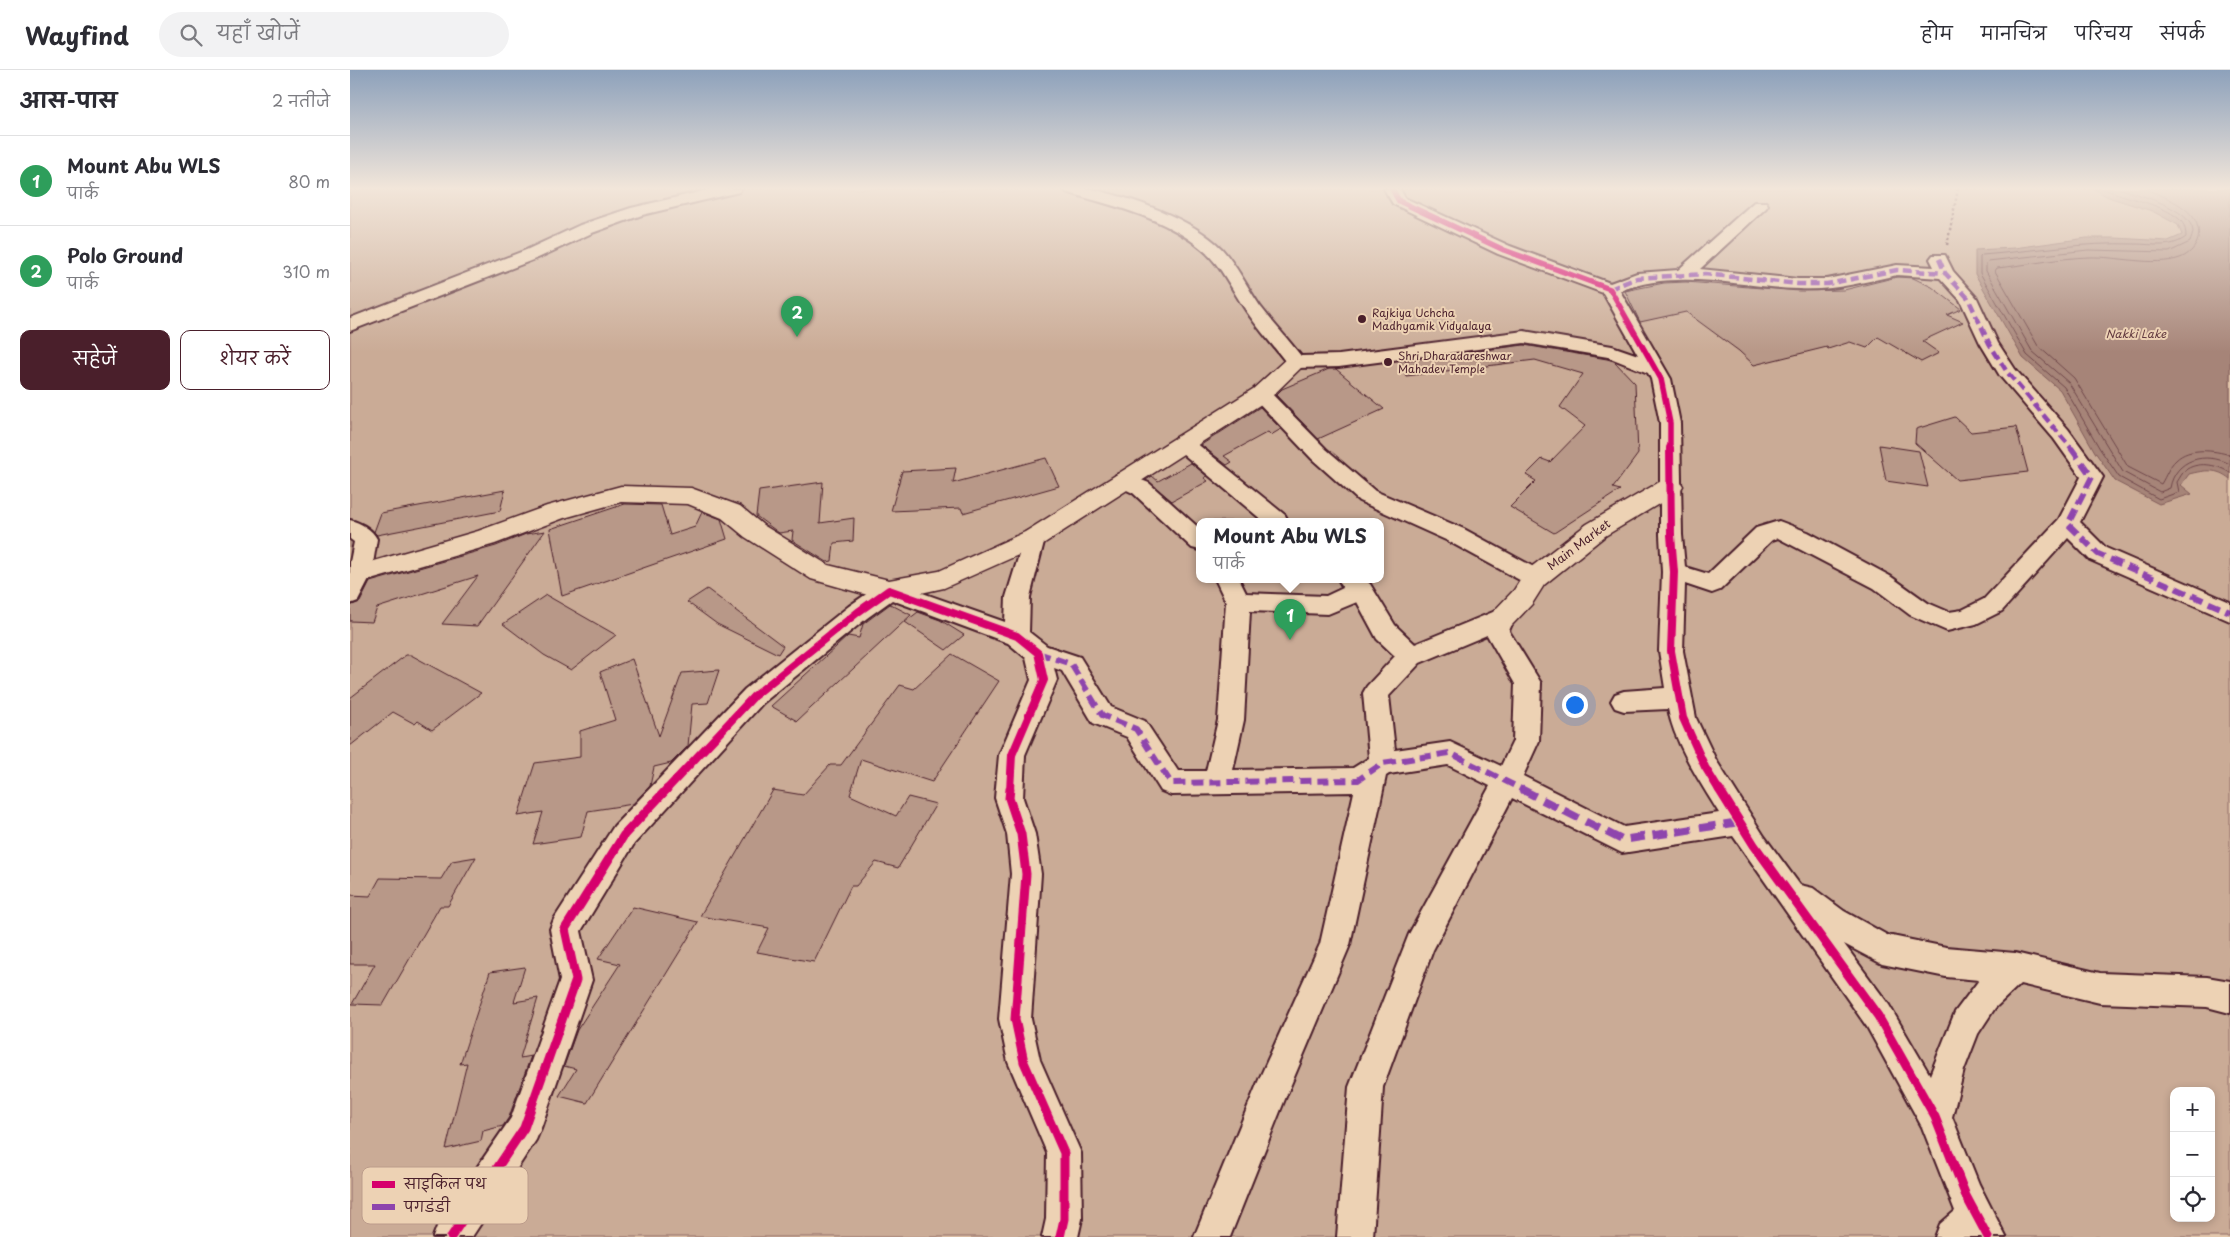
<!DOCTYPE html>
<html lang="hi">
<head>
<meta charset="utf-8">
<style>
  body { margin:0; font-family:"Playpen Sans","Playpen Sans Deva",sans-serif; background:#f2f2f3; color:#2b2b33 }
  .controls { position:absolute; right:15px; bottom:15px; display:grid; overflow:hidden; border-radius:10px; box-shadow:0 2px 8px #0003 }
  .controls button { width:45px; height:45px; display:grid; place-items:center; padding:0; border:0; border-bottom:1px solid #e1e1e2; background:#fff; color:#2b2b33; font:25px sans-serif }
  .you { position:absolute; left:1224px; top:634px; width:18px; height:18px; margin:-12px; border:4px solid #fff; border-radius:50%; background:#1a73e8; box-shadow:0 0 0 8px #1a73e833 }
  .badge { display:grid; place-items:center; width:32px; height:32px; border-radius:50%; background:#4a1f2b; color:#fff; font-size:16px; font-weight:700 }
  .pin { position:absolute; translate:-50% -41px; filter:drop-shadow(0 1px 2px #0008) }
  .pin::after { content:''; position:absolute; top:26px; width:18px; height:15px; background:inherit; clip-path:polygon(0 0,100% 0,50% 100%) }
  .popup { position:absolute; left:846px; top:448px; width:188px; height:65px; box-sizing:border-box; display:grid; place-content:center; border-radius:10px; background:#fff; filter:drop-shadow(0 1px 4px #0005); font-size:16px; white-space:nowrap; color:#7c7c81 }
  .popup b { font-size:19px; color:#2b2b33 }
  .popup::after { content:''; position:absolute; left:50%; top:100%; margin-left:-10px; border:10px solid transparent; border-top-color:#fff }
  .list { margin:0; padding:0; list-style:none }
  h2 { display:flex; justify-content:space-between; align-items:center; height:65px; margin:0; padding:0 20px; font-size:21px }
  h2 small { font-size:16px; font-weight:400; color:#7c7c81 }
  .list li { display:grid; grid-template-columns:32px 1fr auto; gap:15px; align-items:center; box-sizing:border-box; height:90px; padding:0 20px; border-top:1px solid #e1e1e2 }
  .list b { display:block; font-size:19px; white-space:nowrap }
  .list p { margin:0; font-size:16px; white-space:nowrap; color:#7c7c81 }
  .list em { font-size:16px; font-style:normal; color:#7c7c81 }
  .actions { display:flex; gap:10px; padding:15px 20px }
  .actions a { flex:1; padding:11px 0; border:1px solid #4a1f2b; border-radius:10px; text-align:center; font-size:18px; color:#4a1f2b }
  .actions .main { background:#4a1f2b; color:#fff }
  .icon { flex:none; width:28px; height:28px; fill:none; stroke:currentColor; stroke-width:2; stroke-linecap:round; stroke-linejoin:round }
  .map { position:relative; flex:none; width:1880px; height:1167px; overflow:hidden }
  header { display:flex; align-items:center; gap:30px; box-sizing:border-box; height:70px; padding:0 25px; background:#fff; border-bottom:1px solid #e1e1e2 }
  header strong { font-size:24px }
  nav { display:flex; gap:28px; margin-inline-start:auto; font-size:18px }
  .search { width:350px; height:45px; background:#f2f2f3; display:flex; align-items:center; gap:12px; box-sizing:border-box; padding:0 18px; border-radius:28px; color:#7c7c81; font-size:19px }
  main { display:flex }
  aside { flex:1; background:#fff }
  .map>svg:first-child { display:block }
  .green { fill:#caab96; stroke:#8a6560; fill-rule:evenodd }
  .water { fill:#a68478; stroke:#815c59 }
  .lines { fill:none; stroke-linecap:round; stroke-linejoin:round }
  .shore { stroke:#6f474a; stroke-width:1 }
  .building { fill:#b89888; stroke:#4a1f2b }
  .minor-casing { stroke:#4a1f2b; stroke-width:4 }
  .major-casing { stroke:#4a1f2b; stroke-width:3 }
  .path { stroke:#4a1f2b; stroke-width:2.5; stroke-dasharray:2.5 2.5; stroke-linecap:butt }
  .minor { fill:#edd2b4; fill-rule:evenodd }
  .major { fill:#edd2b4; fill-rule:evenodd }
  .quiet-far2 { stroke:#8e44ad; stroke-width:4.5; stroke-dasharray:9 4.5; stroke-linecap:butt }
  .quiet-far1 { stroke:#8e44ad; stroke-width:6; stroke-dasharray:12 6; stroke-linecap:butt }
  .quiet { stroke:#8e44ad; stroke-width:8; stroke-dasharray:16 8; stroke-linecap:butt }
  .cycleway-far2-casing { stroke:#edd2b4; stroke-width:8 }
  .cycleway-far1-casing { stroke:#edd2b4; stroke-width:11 }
  .cycleway-casing { stroke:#edd2b4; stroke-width:12 }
  .cycleway-far2 { stroke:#d6006c; stroke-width:5.5 }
  .cycleway-far1 { stroke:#d6006c; stroke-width:8 }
  .cycleway { stroke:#d6006c; stroke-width:9 }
  .poi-dot { fill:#4a1f2b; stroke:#edd2b4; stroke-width:2 }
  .labels { text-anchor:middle; stroke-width:4; stroke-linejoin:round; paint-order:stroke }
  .far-poi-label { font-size:11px; fill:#4a1f2b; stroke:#edd2b4; text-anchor:start }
  .far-water-label { font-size:11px; font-style:italic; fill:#61383e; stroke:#edd2b4 }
  .street-label { font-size:12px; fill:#4a1f2b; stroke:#edd2b4 }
  .key { fill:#edd2b4; stroke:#bc9c8b; stroke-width:1 }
  .key-label { font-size:14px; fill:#4a1f2b }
</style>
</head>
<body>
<header>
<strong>Wayfind</strong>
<div class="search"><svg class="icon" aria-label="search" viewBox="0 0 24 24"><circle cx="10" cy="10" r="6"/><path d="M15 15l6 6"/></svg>यहाँ खोजें</div>
<nav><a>होम</a><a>मानचित्र</a><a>परिचय</a><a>संपर्क</a></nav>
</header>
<main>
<aside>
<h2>आस-पास<small>2 नतीजे</small></h2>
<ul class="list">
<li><span class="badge" style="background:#2e9e5b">1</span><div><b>Mount Abu WLS</b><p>पार्क</p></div><em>80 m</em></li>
<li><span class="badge" style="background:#2e9e5b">2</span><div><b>Polo Ground</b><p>पार्क</p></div><em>310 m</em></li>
</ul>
<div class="actions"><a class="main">सहेजें</a><a>शेयर करें</a></div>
</aside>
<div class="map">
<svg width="1880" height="1167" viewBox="0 0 1880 1167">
  <rect width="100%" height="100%" fill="#e3c7ac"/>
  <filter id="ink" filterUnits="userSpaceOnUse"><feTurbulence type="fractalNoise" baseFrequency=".02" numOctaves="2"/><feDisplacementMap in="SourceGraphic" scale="10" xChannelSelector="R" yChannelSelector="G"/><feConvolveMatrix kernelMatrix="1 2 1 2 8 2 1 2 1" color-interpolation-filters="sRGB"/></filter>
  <g filter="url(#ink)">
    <path class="green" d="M0,119H1880V1167H0ZM850,451H1030V509H850ZM1824,1021H1861V1148H1824Z"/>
    <path class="water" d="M1744,119H1880V409C1867,398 1855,400 1839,404L1831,415L1842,424L1809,434L1765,411L1745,382L1710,320L1673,288L1625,204V180L1664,178L1737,168H1765L1818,171L1832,165L1828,155L1802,141L1758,127Z"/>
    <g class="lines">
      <path class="shore" d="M1754,119C1775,128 1818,135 1832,152C1835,156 1836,162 1836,167C1820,179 1803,174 1785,174C1733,172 1683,181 1632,185L1630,187V203L1677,285L1714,317L1750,379L1769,407L1809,429L1829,422L1827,412C1830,408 1832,402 1837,399C1850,391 1869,395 1880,403
        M1771,119C1789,125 1840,138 1843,161C1843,164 1841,169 1840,172L1819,182L1738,180L1638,191L1636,193V201L1682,281L1719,313L1773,402L1810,422L1820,418C1825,389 1855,381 1880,394
        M1795,119C1813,126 1844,137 1848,158C1851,171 1843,183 1830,188C1804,197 1766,186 1739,187C1708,188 1678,195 1647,198L1645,201L1688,276L1724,308L1778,397L1811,414C1816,406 1819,396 1826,390C1839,377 1864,380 1880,385"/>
    </g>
    <path class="building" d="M1547,207L1563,208L1582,217L1611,239L1597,245L1613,252L1572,271L1589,283L1571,292L1528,267L1517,278L1500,272L1478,279L1477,277L1404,295L1389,281L1336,242L1290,252L1275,221L1314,213L1336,212L1449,221L1494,220Z
      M1174,275L1257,289L1264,291L1285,313L1288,384L1263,418L1270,420L1204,463L1160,437L1186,411L1176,405L1192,389L1200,392L1235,356L1210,337L1233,304L1185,290L1056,306L1050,291Z
      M979,299H986L1034,339L968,369L926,325L932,319Z
      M910,337L931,359L921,365L918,362L874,386L882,392L877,395L851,375Z
      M1605,347L1621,362L1666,357L1678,402L1607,410L1565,373L1566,359Z
      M1529,375L1569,381L1578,417L1536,411Z
      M696,388L709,416L613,443L611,438L541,441L552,401L606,398L603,413Z
      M841,393L857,406L854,408L858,411L822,431L796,410L802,406L808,411Z
      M473,412L470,453L504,448L503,471L484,473L482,491L477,492L442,470L443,461L429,463L406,446L409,421Z
      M155,420L150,441L27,465L24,462L31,443Z
      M275,434L311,435L320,465L345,457L352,442L371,449L377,469L212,526L200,459Z
      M195,461L127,556L92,554L128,506L27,538L22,552L0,551V536L10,532L20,512L146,476L176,464Z
      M357,519L433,576L428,584L367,554L337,532Z
      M196,525L266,565L221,600L194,585L153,554Z
      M540,534L561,545L447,651L421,636L498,566L509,568L513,554Z
      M568,542L590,550L614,565L596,580L555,552Z
      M602,584L649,611L582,712L511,689L500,725L546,746L558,727L586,734L548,798L526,792L506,816H501L464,892L407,882L419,858L350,846L423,720L453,725L480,695H491L550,615L564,619Z
      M56,585H61L131,623L82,660L68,651L65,654L43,642L0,676V628Z
      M282,589L309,666L332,603L369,600L358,633L342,634L338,676L321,693L304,697L300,716L283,734L238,741L231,767L183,774L193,742L168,746L185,693L230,687V661L265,650L250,602Z
      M126,787L98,836H90L33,935L2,934L25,894H0V825L20,826L30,808L91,809L102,791Z
      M283,837L348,852L237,1033L209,1026L226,999L214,996L227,960L270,894L248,889Z
      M175,897L164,932L188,928L170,988L181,986L159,1047L153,1056L133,1061L131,1071L96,1079L117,993L110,994L140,902Z"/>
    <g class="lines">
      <defs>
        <path id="minor" d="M362,119H391L389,122L292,145L242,163L188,188L0,261V248L176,180L230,155L281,138Z
          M714,119C723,119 732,118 741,119C782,128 842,148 872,179C887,196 897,217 910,236C923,253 938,269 951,286L989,285L1174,261L1262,276L1288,285L1253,223L1148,184L1043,134L1034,119H1050L1055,128L1160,176L1260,213L1287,203L1328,200L1404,132H1416L1418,135L1416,138L1350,199L1448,209H1477L1547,195L1584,197L1580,189L1583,185H1595L1603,201L1627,228L1648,273L1665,299L1718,359L1753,407L1730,452L1756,478L1880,532V551L1740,490L1718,468L1652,541L1626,554L1597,561L1560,545L1524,518L1428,468L1422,470L1370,520L1362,523L1335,514L1333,581L1346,648L1366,690L1414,766L1450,815L1463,818L1494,841L1537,865L1596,877L1665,883L1750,903L1857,907L1880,911V943L1857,937L1750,933L1670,914L1645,938L1628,964L1614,1000L1602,1047L1629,1114L1656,1167H1585L1590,1154L1605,1141L1572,1057L1517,957L1383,766L1272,783L1162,728L1083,880L1033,1017L1023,1167H987L999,1017L1059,864L1140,716L1098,695L1039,704L1036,706L1000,875L937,1024L880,1167H844L910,1007L970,874L1004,722L821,725L811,721L777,667L743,653L712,601L704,598L707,610L675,685L673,728L685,764L691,804L681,949L690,990L731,1083L732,1149L728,1167H692L696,1149L697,1083L658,992L649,949L661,804L657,764L645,728L649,685L681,610L676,588L658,573L542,530L517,548L413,633L284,774L231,861L242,910L191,1058L186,1070L122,1167H83L88,1154L161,1048L210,910L200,859L204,849L264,756L395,619L499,536L531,514L539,511L547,514L655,552L656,527L676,462L684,460L692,462L695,468L680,527L679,562L697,576L730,587L761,637L795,651L828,701H856L868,650L876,532L865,509H889L896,523L976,526L993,518L988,509H1014L1020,514L1045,555L1065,574L1143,542L1152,540L1161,542L1164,549L1159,561L1191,613L1189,671L1173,706L1274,757L1369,743C1351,714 1324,673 1318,639L1274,641L1265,638L1261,631L1265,624L1274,621L1315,618L1309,581L1312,502L1310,465V353L1301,309L1298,303L1258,287L1174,273L989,297L946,298L939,296C925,278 910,261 897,242C882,221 872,196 853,180C815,147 763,136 716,122ZM1547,205L1590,208L1610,230L1630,273L1650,306L1704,369L1731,407L1709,449L1634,529L1612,540L1599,542L1578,533L1540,506L1458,462L1429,451L1406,458L1358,504L1335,497L1332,465L1330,353L1321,309L1270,221C1327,198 1390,217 1449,219C1482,221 1514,212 1547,205ZM1007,532L1027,569L1045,586L1017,616L1013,623L1019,688L1003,698L883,700L894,650L900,541L978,544ZM1137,565L1165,614L1163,671L1151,696L1100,672L1045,680L1039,626L1070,593ZM1494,874L1532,894L1596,907L1629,910L1605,942L1580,1005L1539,935Z
          M911,318L918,320L976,379L1025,421L1114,459L1193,502L1197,508L1193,514L1185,517L1177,514L1098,471L1009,431L962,389L904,328L901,324L904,320Z
          M833,366L840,368L935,445L938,451H913L826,378L823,373L826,368Z
          M774,403L799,413L850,459V480L842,478L783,423L766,415L763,410L766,405Z
          M0,450C11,453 22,459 27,469L21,506L8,531L0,534V492L4,472L0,469Z"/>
        <path id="major" d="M946,286L954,287L957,292L919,329L693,474L594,518L539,530L510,523L461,509L395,467L372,448L338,434L271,432L214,448L145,474L0,516V498L128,461L197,436L271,416L341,418L390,436L413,455L478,495L539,510L589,501L675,462L903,319L938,287Z
          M1321,408L1329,410L1333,416L1329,422L1255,466L1194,515L1182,534L1161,556L1152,559L1143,556L1139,549L1143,542L1164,520L1176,501L1237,454L1313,410Z"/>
      </defs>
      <use href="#minor" class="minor-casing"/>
      <use href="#major" class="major-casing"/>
      <path class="path" d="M1597,175L1608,119"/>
      <use href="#minor" class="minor"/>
      <use href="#major" class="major"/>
      <path class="quiet-far2" d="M1589,189L1595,203L1618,228L1639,273L1657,302L1722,379
        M1260,219L1287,208L1355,204L1448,214H1477L1547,200L1595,203"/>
      <path class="quiet-far1" d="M1721,378L1742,407L1718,454L1748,484L1880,542
        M688,583L721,594L752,645L786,659L821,713L1008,710L1033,693L1100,683L1173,720"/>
      <path class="quiet" d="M1171,719L1272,770L1390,752"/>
      <defs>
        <path id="cycleway-far2" d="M1042,119L1049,131L1154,180L1260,219L1311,309L1320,353V379"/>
        <path id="cycleway-far1" d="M1320,378L1321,465L1324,502L1321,581L1333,648L1355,697L1369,720
          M316,720L404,626L508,542L539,520L667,566L688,583L694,610L662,685L660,720"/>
        <path id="cycleway" d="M660,719L659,728L671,764L676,804L665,949L674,992L714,1083V1149L710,1167
          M1369,719L1404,775L1528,946L1585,1047L1616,1126L1638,1167
          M101,1167L174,1058L226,910L215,859L274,765L317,719"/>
      </defs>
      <use href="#cycleway-far2" class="cycleway-far2-casing"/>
      <use href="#cycleway-far1" class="cycleway-far1-casing"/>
      <use href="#cycleway" class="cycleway-casing"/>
      <use href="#cycleway-far2" class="cycleway-far2"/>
      <use href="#cycleway-far1" class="cycleway-far1"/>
      <use href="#cycleway" class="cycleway"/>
    </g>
  </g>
  <linearGradient id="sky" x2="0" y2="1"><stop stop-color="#8da1bb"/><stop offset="0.42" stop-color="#f2e6da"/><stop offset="1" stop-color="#f2e6da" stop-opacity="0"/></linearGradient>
  <rect width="1880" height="282" fill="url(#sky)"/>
  <g class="poi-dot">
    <circle cx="1012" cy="249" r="5"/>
    <circle cx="1038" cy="292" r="5"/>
  </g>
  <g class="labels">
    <g class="far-poi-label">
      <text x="1022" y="247">Rajkiya Uchcha<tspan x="1022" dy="13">Madhyamik Vidyalaya</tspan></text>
      <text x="1048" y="290">Shri Dharadareshwar<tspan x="1048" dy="13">Mahadev Temple</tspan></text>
    </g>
    <g class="far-water-label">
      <text x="1786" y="268">Nakki Lake</text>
    </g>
    <g class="street-label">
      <text transform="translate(1229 475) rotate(-37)" y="4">Main Market</text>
    </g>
  </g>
  <rect x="12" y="1097" width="166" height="57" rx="8" class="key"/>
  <rect x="22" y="1111" width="23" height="7" fill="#d6006c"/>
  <rect x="22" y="1134" width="23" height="6" fill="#8e44ad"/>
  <g class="key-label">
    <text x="54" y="1119">साइकिल पथ</text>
    <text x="54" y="1142">पगडंडी</text>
  </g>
</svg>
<div class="controls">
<button>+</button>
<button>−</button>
<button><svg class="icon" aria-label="locate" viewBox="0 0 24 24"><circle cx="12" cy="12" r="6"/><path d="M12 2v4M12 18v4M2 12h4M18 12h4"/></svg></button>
</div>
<div class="you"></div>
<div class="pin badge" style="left:940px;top:570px;background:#2e9e5b">1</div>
<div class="popup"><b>Mount Abu WLS</b>पार्क</div>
<div class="pin badge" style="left:447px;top:267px;background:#2e9e5b">2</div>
</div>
</main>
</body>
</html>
